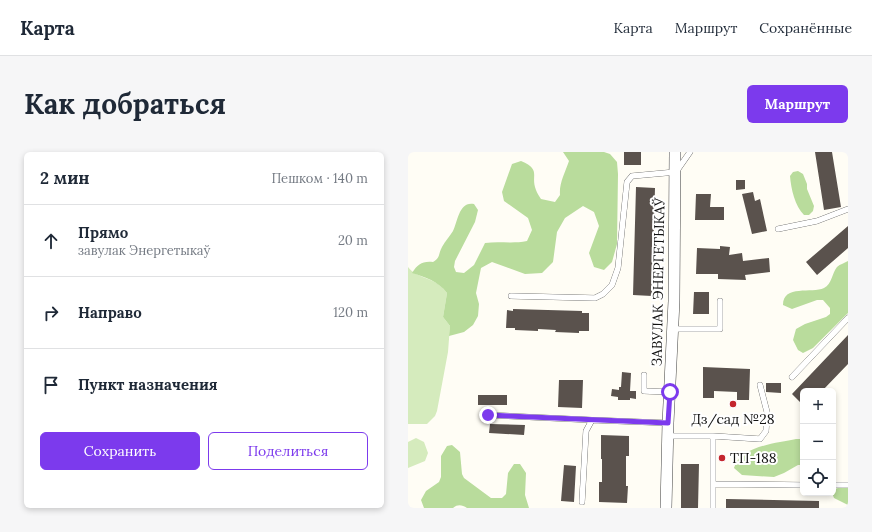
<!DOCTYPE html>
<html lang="ru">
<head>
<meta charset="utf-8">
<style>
  body { margin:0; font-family:Lora,serif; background:#f6f6f7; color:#1f2937 }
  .controls { position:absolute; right:12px; bottom:12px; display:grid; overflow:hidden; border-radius:6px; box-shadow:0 2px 6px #0003 }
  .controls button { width:36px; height:36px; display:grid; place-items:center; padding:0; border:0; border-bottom:1px solid #e0e1e3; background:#fff; color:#1f2937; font:20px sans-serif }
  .stop { position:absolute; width:12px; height:12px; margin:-9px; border:3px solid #7c3aed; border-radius:50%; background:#fff }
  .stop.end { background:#7c3aed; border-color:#fff; box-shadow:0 1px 4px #0008 }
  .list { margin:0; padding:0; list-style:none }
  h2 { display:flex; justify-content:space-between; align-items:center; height:52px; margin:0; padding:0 16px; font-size:17px }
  h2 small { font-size:13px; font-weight:400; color:#747a83 }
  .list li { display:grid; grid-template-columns:26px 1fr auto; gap:12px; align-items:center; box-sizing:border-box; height:72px; padding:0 16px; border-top:1px solid #e0e1e3 }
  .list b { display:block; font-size:15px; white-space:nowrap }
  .list p { margin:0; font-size:13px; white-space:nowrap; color:#747a83 }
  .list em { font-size:13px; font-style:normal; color:#747a83 }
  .actions { display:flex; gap:8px; padding:12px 16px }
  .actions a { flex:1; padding:9px 0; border:1px solid #7c3aed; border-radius:6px; text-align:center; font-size:14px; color:#7c3aed }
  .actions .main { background:#7c3aed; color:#fff }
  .icon { flex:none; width:22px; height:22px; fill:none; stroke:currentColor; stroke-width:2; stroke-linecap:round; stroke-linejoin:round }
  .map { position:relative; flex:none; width:440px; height:356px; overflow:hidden; border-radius:6px }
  header { display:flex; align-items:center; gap:24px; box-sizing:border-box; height:56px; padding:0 20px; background:#fff; border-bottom:1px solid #e0e1e3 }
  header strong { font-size:19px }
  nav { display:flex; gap:22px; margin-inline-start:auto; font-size:14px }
  .intro { display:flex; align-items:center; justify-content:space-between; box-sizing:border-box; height:96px; padding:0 24px }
  h1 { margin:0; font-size:28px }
  .button { padding:10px 18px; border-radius:6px; background:#7c3aed; color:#fff; font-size:14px; font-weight:700 }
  main { display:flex; gap:24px; padding:0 24px }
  aside { flex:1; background:#fff; border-radius:6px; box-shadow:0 2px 6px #0003 }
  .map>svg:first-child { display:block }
  .green { fill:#d5ebbd }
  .forest { fill:#b9dc9c }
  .building { fill:#5a524d }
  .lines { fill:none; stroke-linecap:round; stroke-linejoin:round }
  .service-casing { stroke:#444; stroke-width:6 }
  .minor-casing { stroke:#444; stroke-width:12 }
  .service { stroke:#fff; stroke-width:5.5 }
  .minor { stroke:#fff; stroke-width:11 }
  .route { stroke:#7c3aed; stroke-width:5 }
  .poi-dot { fill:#c4262e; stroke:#fff; stroke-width:1.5 }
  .labels { text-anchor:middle; stroke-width:4; stroke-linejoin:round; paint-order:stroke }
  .street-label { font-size:14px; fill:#111; stroke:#fff }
  .poi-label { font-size:14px; fill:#111; stroke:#fff }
</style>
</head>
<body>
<header>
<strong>Карта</strong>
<nav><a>Карта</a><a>Маршрут</a><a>Сохранённые</a></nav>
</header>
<div class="intro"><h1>Как добраться</h1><a class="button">Маршрут</a></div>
<main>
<aside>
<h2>2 мин<small>Пешком · 140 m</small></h2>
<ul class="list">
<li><svg class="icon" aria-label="ahead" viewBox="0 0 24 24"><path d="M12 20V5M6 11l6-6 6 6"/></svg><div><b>Прямо</b><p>завулак Энергетыкаў</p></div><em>20 m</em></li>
<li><svg class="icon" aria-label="right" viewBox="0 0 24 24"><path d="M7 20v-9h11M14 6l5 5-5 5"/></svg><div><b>Направо</b></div><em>120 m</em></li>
<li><svg class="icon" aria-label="arrive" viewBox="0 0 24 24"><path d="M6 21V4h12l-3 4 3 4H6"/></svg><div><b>Пункт назначения</b></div></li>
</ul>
<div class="actions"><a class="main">Сохранить</a><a>Поделиться</a></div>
</aside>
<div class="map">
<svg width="440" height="356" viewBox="0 0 440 356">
  <rect width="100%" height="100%" fill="#fffdf5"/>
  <path class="green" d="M0,115C10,128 27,124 39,141L35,165L42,174L40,200L29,259L27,264L19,272H0Z
    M8,286L16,290L20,301L17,309L0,316V290Z"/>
  <path class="forest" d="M155,0H196L202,2L209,10L210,22L209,92L204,110L196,118L186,115L181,101L191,74L186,60L175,54L157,66L149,80L145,110L134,121L117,122L84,110L73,116L68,141L71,152L70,164L65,173L56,180L41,184L42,174L35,165L39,141C30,129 17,125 4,121C10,112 14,109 25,110C33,105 30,102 34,95C37,89 42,84 45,79C50,69 51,49 66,52L70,58L67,70L47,109L46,115L48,120L56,121L66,113L77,91C91,89 105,92 119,89L124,78L120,66L96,49L94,40L104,12L113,9C134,18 122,23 128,38C129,41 131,44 133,47L147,50L152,43C151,31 157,21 161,9Z
    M390,19L395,22L399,32V37L406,54L405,59L401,63H396C387,54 383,37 382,24L385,20Z
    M440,109V161L405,196L395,201L390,198L385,188L388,177L397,172L418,165L422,162V156L415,148H409L384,157L375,153C375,132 404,142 416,136C424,132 424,121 429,115C432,112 437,111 440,109Z
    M388,287H395V313H390L376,321L366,325L334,323L326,316C332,294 369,291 388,287Z
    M44,293L52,300L54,322L56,326L83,346H94L98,342L100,321L106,312H112L118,321L117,343L121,356H59C54,353 50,352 45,356H16L13,348L18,339L31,330L33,325V304L39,294Z
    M433,335L440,336V353L426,346L424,341H425L427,337Z"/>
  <path class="building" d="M216,0H233V13H216Z
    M407,0H424L433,55L416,58Z
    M328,28H337V37L328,38Z
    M228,35L247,36L244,144L225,143Z
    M345,40L347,49L352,47L359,79L344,82L334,42Z
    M288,42H303L302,55H316V68H287Z
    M440,74V96L409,123L398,110Z
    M312,94L322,95L321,103L334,101L335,109L361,106L362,120L337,123L338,128L310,127V122H288L289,96L312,97Z
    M286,140H301V162H285Z
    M105,157L174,159V161H181V179H171V181L147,180L148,178L130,177V179L107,178V176H98L99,158L105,159Z
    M440,183V212L414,239H395V253L384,242Z
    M295,215L342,217L341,248H329V240L306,239V246H295Z
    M214,220L223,221L222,239H228V247L222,246V248H210V245L203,244L204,237L211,238V235H213Z
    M151,228H175L174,256L150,255Z
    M358,231H373V241L358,240Z
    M70,243H99V253H70Z
    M82,272L117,273L116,283L81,281Z
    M193,283L221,284V304H218V334H220L219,351L191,350V330H194V307H193Z
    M273,312H291L290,356H273Z
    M156,313L168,314L166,350L153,349Z
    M318,347L411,349V356H318Z"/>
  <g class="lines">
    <defs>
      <path id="service" d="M370,77L409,69L440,57
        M103,144L187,146L195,142L204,133L210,116L219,30L224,24L268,20L282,0
        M265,177H312V149
        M236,223V239L262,240
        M384,225L440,166
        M80,263L184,268
        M260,284H305V356
        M305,284L352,287L358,279L359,260L352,233
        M305,332L395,333
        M425,333H440
        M174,350L178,279L184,268L260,271"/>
      <path id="minor" d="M258,356L260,271L266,149L267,0"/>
    </defs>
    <use href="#service" class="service-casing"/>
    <use href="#minor" class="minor-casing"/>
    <use href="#service" class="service"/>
    <use href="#minor" class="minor"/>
  </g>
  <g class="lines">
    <path class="route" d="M80,263L260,271L262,240"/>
  </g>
  <g class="poi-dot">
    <circle cx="325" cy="252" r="4"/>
    <circle cx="314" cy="306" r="4"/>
  </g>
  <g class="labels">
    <g class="street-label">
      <text transform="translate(250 130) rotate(-89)" y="5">ЗАВУЛАК ЭНЕРГЕТЫКАЎ</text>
    </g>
    <g class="poi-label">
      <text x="325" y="272">Дз/сад №28</text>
      <text x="322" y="311" text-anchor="start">ТП-188</text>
    </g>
  </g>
</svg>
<div class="controls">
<button>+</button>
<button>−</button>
<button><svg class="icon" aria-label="locate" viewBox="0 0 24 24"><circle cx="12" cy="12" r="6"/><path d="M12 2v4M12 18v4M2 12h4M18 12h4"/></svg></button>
</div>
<div class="stop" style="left:262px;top:240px"></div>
<div class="stop end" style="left:80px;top:263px"></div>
</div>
</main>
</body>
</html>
